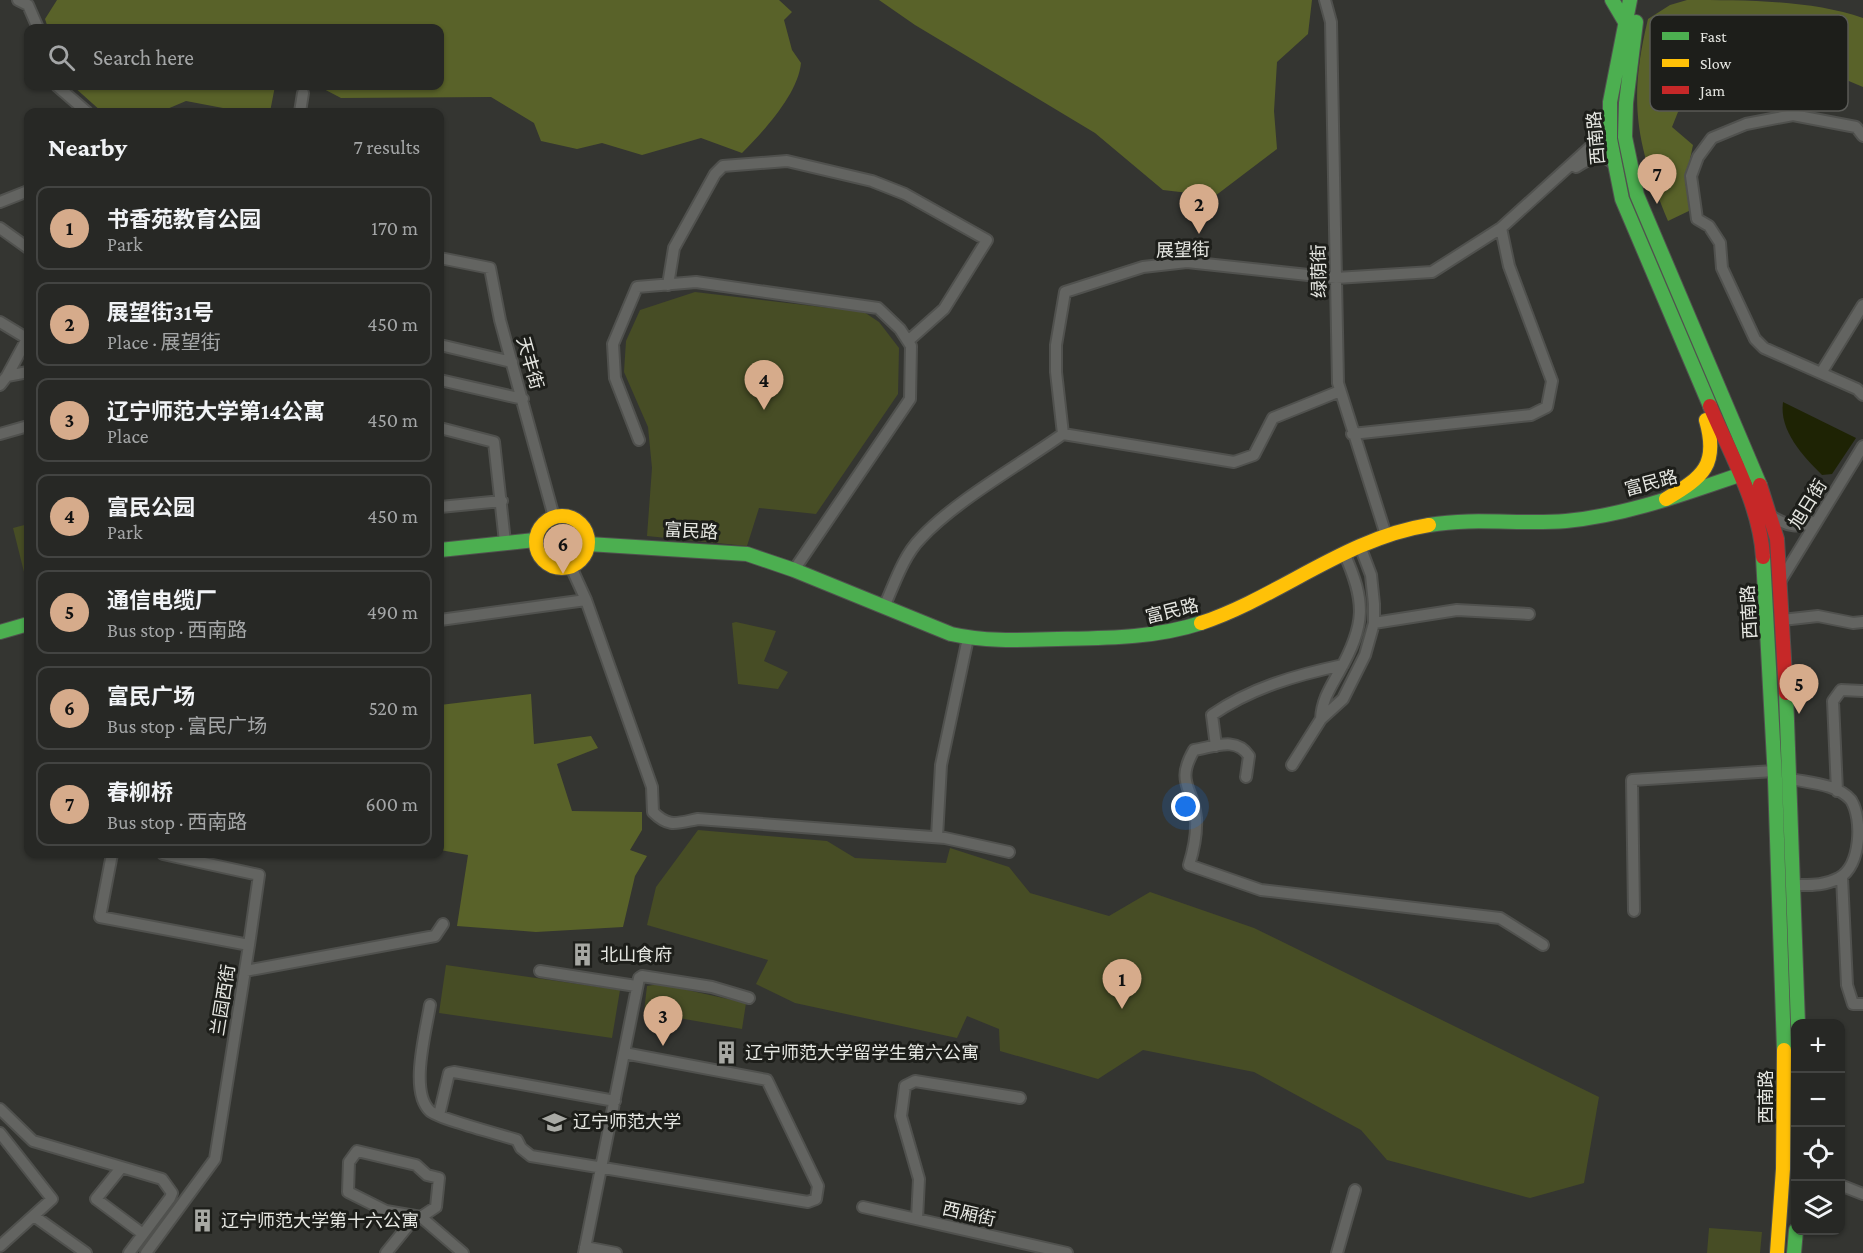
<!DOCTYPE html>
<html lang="en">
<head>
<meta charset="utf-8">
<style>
  body { margin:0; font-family:"Crimson Pro","Noto Sans SC",serif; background:#2f302d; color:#f1f3f6 }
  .controls { position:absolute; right:18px; bottom:18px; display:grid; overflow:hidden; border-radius:12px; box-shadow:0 2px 4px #0004 }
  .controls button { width:54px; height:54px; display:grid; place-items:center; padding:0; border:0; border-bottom:2px solid #434442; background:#272825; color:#f1f3f6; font:30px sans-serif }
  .you { position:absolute; left:1186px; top:807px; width:21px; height:21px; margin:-15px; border:4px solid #fff; border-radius:50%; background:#1a73e8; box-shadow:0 0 0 9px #1a73e833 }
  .badge { display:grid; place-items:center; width:39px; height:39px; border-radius:50%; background:#d6ab8b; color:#111; font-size:20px; font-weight:700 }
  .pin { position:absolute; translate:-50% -50px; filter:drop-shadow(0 2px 3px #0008) }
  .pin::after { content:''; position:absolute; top:32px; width:21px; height:18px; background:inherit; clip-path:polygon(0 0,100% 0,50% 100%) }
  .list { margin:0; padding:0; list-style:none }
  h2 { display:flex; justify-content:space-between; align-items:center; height:78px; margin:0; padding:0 24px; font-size:26px }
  h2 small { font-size:20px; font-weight:400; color:#a4a6a7 }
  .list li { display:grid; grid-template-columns:39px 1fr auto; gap:18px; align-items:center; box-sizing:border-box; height:84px; margin:0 12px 12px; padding:0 12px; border:2px solid #434442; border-radius:12px }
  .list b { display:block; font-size:22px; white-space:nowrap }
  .list p { margin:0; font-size:20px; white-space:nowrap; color:#a4a6a7 }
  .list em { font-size:20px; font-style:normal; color:#a4a6a7 }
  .icon { flex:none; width:33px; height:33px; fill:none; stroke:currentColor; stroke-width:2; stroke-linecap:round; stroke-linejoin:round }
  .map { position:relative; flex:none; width:1863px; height:1253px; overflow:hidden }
  .search { position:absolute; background:#272825; box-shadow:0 2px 4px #0004; left:24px; top:24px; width:420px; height:66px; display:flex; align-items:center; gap:15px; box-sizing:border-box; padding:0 21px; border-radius:12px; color:#a4a6a7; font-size:22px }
  .panel { position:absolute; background:#272825; box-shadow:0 2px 4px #0004; left:24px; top:108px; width:420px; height:750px; border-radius:12px }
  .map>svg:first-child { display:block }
  .green { fill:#474d25 }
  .forest { fill:#596229 }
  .water { fill:#1e2304 }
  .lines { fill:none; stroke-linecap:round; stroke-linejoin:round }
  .street-casing { stroke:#50514e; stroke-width:14 }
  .fast-casing { stroke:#50514e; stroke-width:16 }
  .slow-casing { stroke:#50514e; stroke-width:16 }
  .jam-casing { stroke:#50514e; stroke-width:16 }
  .street { stroke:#636461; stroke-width:10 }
  .fast { stroke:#4caf50; stroke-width:14 }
  .slow { stroke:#ffc107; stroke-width:14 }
  .jam { stroke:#c62828; stroke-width:14 }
  .labels { text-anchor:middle; stroke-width:6; stroke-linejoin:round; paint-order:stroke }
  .street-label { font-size:18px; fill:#e6e7e2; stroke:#1d1e1a }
  .poi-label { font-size:18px; fill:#e6e7e2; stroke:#1d1e1a; text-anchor:start }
  .key { fill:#1d1e1a; stroke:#595a56; stroke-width:1.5 }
  .key-label { font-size:16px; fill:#e6e7e2 }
</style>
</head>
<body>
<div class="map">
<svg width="1863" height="1253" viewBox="0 0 1863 1253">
  <rect width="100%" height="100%" fill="#343531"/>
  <path class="green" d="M695,292L864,312L879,322L899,348L898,394L816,514L759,508L747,546L647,536L652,468L648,427L624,372L626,341L640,310Z
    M28,524V588L13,528Z
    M736,622L776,631L764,661L788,672L778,689L738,684L732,623Z
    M698,830L827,841L855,858L946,863L950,848L1009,867L1030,893L1109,916L1150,892L1254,928L1599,1097L1584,1183L1530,1198L1387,1160L1361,1130L1254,1072L1143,1050L1098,1079L1000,1051L999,1029L967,1016L957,1038L795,1003L756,984L768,960L647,925L656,887Z
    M446,965L620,990L612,1038L439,1013Z
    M660,984L746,1003L742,1029L644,1012L647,986Z
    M1709,1228L1762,1232L1760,1253H1707Z"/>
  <path class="forest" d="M57,0H779L792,12L784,20L792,50L801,63C798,94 764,131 742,153L701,138L642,155L602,143L577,149L541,141L534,123L491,97L341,98L318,86H440V28H48L45,19Z
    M879,0H1312L1308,34L1277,62L1274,111L1277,149L1215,196L1163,190L1095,133L915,25Z
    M1687,0C1745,0 1811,0 1863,18V87L1844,79L1784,68L1722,76L1678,112L1672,127L1693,145L1685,183L1693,209L1668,221C1636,144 1628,101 1648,19L1670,5Z
    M73,86H275L270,112H244L186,101L160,112H102Z
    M531,694L534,744L591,736L598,748L557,764L572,811L642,812V830L630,850L647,856L635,876L623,927L536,932L457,926L468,855L440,850V705Z"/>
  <path class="water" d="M1783,402L1856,438L1832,474L1822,475C1803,456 1779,431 1783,402Z"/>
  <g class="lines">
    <defs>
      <path id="street" d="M18,0L28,5L38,28
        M1325,0L1331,22L1338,383L1386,535
        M57,86L87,112
        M300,112L303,93
        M1863,136L1856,127L1793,115L1746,124L1712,138L1698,157L1691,176L1697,219L1709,226L1720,243L1722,268L1755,339L1764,348L1857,389L1863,395
        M1576,167C1590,158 1602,151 1615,165
        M0,202L28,191
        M0,228L28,248
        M440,258L490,268L500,320L554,517
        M668,285L674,248L715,174L723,166L787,161L872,181L905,194L987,240L944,309L908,341
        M0,322L28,339
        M440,345L512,362
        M1821,373L1863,305
        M7,376L27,339
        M440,380L523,399
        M0,385L7,376L28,372
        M440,428L494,442L505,542
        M0,434L28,426
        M1063,434L1234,462L1254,455L1273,418L1340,391
        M1352,434L1531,415L1547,407L1552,381L1509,266L1501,228
        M639,440L615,378L613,344L637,287L696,282L878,308L900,329L911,346L910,399L794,570
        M440,507L502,501
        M1771,516C1788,527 1798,528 1817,521
        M571,567L586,600L652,787L653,812C669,828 677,823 698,819L945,838L1009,852
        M1781,580L1863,446
        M884,607C894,585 903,556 921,538C955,501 1021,464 1063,434L1056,372V345L1065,292L1143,267L1187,262L1336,278L1432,272L1501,228L1598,140L1609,122
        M440,620L586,600
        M1782,620L1818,616L1853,623L1863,622
        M1374,623L1457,610L1529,614
        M1321,719C1322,700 1330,688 1339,672C1366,624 1366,602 1344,553
        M1216,746L1212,715C1251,688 1296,675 1343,665
        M1292,765L1321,719L1343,699L1365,655L1374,623V604L1371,575L1360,546
        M1246,777L1249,756C1236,736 1214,747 1194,750C1175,783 1193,787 1196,818C1197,835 1194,849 1189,865L1261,890L1500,918L1543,945
        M1791,779C1810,783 1837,784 1851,800C1863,819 1861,866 1839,878C1824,886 1811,885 1794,885
        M1837,791L1833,701L1841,690L1863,691
        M937,837L941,765L968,638
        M112,854L100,917L249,945L215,1159L146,1253
        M163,854L259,875L249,945
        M1842,877L1847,985L1853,1004H1863
        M1634,911L1632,780L1774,771
        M245,971L435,936L443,924
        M540,971L636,986
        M430,1005C426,1031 409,1092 430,1111C439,1119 502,1135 517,1140L521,1148L531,1156L808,1202L816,1199L818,1186L767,1080L624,1053
        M0,1109L33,1141L162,1179L172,1193L170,1198L129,1253
        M439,1115L449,1073L454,1072L615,1101
        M0,1133L52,1199L0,1246
        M121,1168L96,1199L143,1234
        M1840,1185L1863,1194
        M863,1207L1067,1253
        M34,1216L86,1253
        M421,1217L436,1207L439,1178L427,1175L416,1165L357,1151L349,1162L348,1192L386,1211L421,1217L463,1253
        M917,1219L919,1179L901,1116L905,1086L915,1081L1020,1098
        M585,1247L616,1253
        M386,1253L416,1216
        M584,1253L639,978L642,976L712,987L749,998
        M1337,1253L1355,1190"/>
      <path id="fast" d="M1612,0L1625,22
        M1630,0L1610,102V139L1622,199L1710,406
        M1636,22L1626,103L1625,137L1637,195L1760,485
        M1429,525C1475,517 1521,525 1566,521C1630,515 1691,491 1751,471
        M588,544L747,554L794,570L951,634C987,642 1022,640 1058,639C1106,638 1155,638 1201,623
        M440,550L535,540
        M1763,557L1775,779L1784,1050
        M0,632L28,624
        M1786,693L1798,1024
        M1794,1253L1796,1230"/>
      <path id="slow" d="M1666,499C1703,477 1719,465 1706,420
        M536 542a26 26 0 1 1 52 0a26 26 0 1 1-52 0Z
        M1201,623C1279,597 1346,538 1429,525
        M1777,1253L1783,1169L1784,1050"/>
      <path id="jam" d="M1710,406C1730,453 1760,505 1763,557
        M1760,485L1777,539L1786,693"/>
    </defs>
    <use href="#street" class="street-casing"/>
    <use href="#fast" class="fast-casing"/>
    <use href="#slow" class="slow-casing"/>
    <use href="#jam" class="jam-casing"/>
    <use href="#street" class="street"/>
    <use href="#fast" class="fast"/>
    <use href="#slow" class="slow"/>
    <use href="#jam" class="jam"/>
  </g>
  <defs>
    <symbol id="building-bare" viewBox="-9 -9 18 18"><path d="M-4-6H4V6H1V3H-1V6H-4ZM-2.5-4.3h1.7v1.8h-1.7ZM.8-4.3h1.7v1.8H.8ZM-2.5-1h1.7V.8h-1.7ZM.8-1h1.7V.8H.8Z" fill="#a8a9a4" stroke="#1d1e1a" stroke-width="2.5" paint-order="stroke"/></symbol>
    <symbol id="university-bare" viewBox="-9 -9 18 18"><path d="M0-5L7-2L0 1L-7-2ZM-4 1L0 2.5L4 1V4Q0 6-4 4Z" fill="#a8a9a4" stroke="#1d1e1a" stroke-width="2.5" paint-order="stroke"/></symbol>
  </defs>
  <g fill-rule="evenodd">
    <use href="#building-bare" x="566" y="938" width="33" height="33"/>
    <use href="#building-bare" x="710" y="1036" width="33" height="33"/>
    <use href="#university-bare" x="538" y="1106" width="33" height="33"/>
    <use href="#building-bare" x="186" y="1204" width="33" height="33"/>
  </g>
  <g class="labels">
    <g class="street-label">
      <text transform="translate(1596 138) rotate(-95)" y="6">西南路</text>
      <text transform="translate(1183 250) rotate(-1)" y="6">展望街</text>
      <text transform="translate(1319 271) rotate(-91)" y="6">绿荫街</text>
      <text transform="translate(530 363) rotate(74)" y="6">天丰街</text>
      <text transform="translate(1651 483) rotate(-15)" y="6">富民路</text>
      <text transform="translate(1808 504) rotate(-58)" y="6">旭日街</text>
      <text transform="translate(691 531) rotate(3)" y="6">富民路</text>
      <text transform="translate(1172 611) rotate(-14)" y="6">富民路</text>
      <text transform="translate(1749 612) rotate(-93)" y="6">西南路</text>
      <text transform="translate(223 1000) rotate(-81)" y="6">兰园西街</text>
      <text transform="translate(1766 1097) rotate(-90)" y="6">西南路</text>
      <text transform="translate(969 1214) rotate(13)" y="6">西厢街</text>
    </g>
    <g class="poi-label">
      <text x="600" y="961">北山食府</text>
      <text x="745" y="1059">辽宁师范大学留学生第六公寓</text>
      <text x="573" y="1128">辽宁师范大学</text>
      <text x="221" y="1227">辽宁师范大学第十六公寓</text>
    </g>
  </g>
  <rect x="1650" y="15" width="198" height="96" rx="9" class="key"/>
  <rect x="1662" y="32" width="27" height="8" fill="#4caf50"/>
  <rect x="1662" y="59" width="27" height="8" fill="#ffc107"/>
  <rect x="1662" y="86" width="27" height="8" fill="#c62828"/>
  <g class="key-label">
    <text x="1700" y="42">Fast</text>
    <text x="1700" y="69">Slow</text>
    <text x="1700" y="96">Jam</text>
  </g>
</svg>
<div class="controls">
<button>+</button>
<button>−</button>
<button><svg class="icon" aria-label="locate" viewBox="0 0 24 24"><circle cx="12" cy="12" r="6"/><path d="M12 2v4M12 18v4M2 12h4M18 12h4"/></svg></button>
<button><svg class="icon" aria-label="layers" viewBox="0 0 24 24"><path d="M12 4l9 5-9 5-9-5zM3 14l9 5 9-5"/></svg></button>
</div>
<div class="you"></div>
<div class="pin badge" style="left:1122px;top:1009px">1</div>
<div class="pin badge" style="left:1199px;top:234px">2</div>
<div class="pin badge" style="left:663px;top:1046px">3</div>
<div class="pin badge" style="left:764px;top:410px">4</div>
<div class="pin badge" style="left:1799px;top:714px">5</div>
<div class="pin badge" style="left:563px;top:574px">6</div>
<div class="pin badge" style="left:1657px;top:204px">7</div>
<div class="search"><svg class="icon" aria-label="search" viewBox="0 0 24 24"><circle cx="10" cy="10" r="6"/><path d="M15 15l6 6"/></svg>Search here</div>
<section class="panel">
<h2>Nearby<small>7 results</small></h2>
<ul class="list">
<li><span class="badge">1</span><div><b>书香苑教育公园</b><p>Park</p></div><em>170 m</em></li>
<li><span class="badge">2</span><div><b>展望街31号</b><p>Place · 展望街</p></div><em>450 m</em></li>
<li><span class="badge">3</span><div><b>辽宁师范大学第14公寓</b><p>Place</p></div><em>450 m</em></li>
<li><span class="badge">4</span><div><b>富民公园</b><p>Park</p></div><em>450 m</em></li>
<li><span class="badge">5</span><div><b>通信电缆厂</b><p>Bus stop · 西南路</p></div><em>490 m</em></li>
<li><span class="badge">6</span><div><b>富民广场</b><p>Bus stop · 富民广场</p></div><em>520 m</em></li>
<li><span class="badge">7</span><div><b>春柳桥</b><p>Bus stop · 西南路</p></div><em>600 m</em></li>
</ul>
</section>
</div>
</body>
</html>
